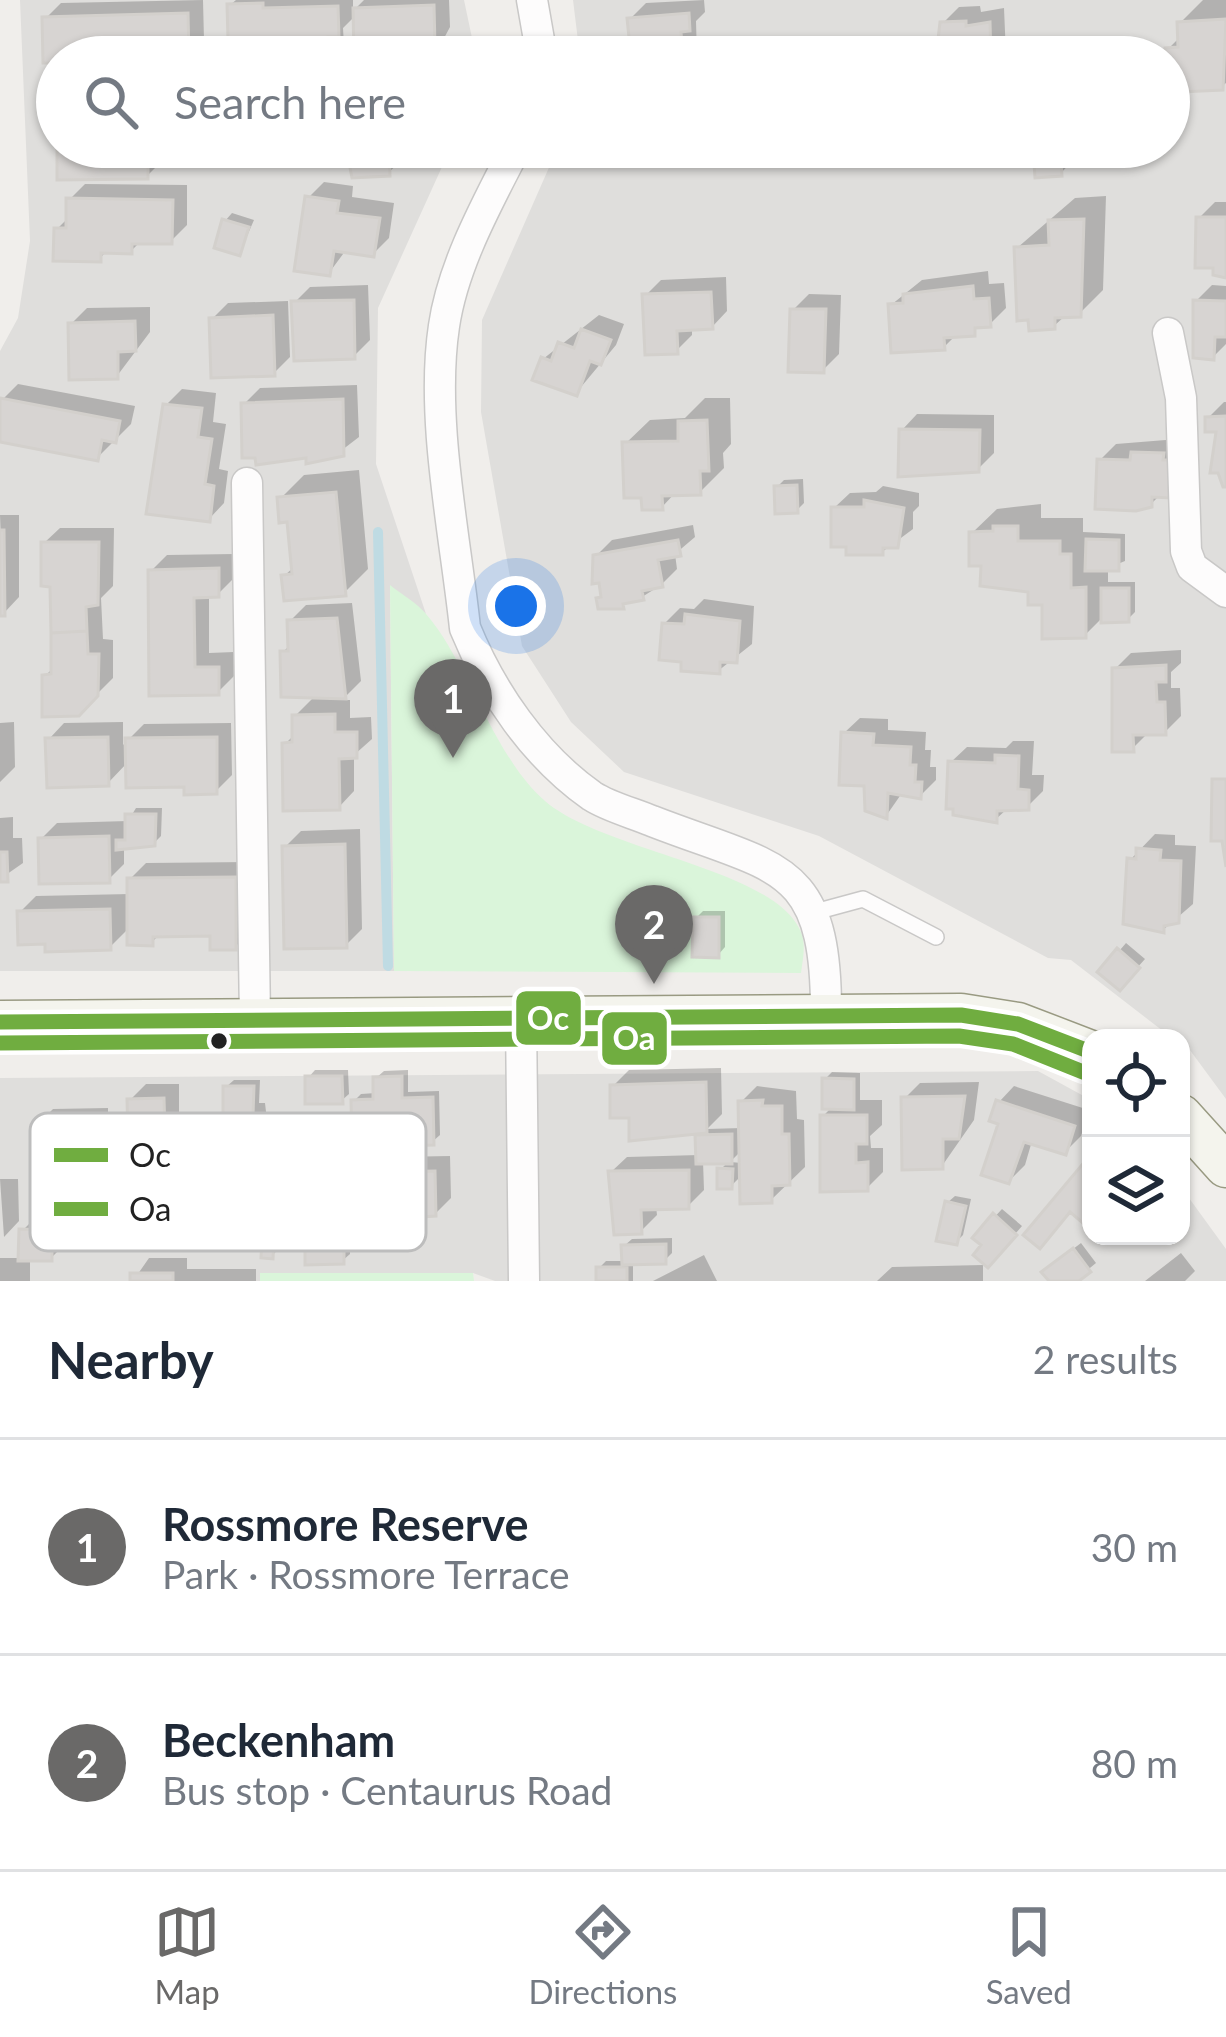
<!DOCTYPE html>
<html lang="en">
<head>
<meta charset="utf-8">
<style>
  body { margin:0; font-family:Lato,sans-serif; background:#f2f2f3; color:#1f2937 }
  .controls { position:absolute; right:36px; bottom:36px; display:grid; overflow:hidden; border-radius:24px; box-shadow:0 3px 9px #0004 }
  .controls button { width:108px; height:108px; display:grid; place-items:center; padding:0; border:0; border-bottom:3px solid #e0e1e3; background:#fff; color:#1f2937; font:60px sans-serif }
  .you { position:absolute; left:516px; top:606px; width:42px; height:42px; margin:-30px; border:9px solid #fff; border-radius:50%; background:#1a73e8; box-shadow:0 0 0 18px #1a73e833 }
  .badge { display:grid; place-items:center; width:78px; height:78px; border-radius:50%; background:#6a6968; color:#fff; font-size:39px; font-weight:700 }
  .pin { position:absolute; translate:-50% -99px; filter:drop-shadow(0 3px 6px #0008) }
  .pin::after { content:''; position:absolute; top:63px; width:42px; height:36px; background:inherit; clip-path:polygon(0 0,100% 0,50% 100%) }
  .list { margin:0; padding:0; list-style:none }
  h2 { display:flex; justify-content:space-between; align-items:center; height:156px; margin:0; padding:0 48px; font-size:51px }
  h2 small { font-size:39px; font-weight:400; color:#747a83 }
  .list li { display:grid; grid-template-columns:78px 1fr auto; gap:36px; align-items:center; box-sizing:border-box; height:216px; padding:0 48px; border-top:3px solid #e0e1e3 }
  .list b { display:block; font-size:45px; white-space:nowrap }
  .list p { margin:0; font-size:39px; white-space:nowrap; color:#747a83 }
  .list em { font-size:39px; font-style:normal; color:#747a83 }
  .icon { flex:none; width:66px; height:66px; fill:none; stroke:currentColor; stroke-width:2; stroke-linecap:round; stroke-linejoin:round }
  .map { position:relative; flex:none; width:1226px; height:1281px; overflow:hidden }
  .search { position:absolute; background:#fff; box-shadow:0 3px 9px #0004; left:36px; right:36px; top:36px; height:132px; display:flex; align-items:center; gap:30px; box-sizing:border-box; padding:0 42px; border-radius:66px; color:#747a83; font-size:45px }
  .sheet { height:588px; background:#fff }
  nav { display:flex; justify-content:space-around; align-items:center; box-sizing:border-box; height:168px; border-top:3px solid #e0e1e3; background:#fff; font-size:33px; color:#747a83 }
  nav a { display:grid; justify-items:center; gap:6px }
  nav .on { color:#6a6968 }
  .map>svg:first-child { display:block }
  .residential { fill:#dfdedc }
  .park { fill:#daf5da }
  .shadow { fill:#0003; fill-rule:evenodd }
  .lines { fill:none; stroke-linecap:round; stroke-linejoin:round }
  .stream { stroke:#bfdbe3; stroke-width:10 }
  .building { fill:#d7d4d2; stroke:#d3d0cc; stroke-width:3 }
  .lane-casing { stroke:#c9c8c7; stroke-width:18 }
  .street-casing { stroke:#c9c8c7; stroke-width:33 }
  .secondary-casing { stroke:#999a82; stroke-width:45 }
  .lane { stroke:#fdfcfc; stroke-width:15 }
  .street { stroke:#fdfcfc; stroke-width:30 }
  .secondary { stroke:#f4f4ed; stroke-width:42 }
  .bus-1-casing { stroke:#fff; stroke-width:24 }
  .bus-2-casing { stroke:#fff; stroke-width:24 }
  .bus-1 { stroke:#70ad40; stroke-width:15 }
  .bus-2 { stroke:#70ad40; stroke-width:15 }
  .bus-dot { fill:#222; stroke:#fff; stroke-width:4.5 }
  .key { fill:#fff; stroke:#bdbdbd; stroke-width:3 }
  .key-label { font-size:33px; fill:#222 }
  .line-badge { stroke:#fff; stroke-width:4.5 }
  .badge-label { font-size:33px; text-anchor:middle; font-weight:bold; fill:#fff }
</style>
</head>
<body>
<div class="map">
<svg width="1226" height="1281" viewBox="0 0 1226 1281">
  <rect width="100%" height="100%" fill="#f0eeeb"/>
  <path class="residential" d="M20,0H464L476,57H57V147H451L378,308L376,464L426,614L390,587L394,971H0V351L18,318L30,241Z
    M573,0H1226V1099L1181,1038H1172L1071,960L1048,958L819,836L624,772L571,722L522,646L481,412L482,320L558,147H1169V57H580Z
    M1038,1071L1091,1100V1236H1181V1187L1226,1249V1281H495L473,1273H261L260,1281H0V1078Z"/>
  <path class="park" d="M390,585C401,594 417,603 426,614C468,662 493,756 545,801C603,851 767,867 799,928C807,942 803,957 801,973L394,971Z
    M260,1273H473L474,1281H260Z"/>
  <path class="shadow" d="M203,0L204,40L188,56L57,60L45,19L61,3Z
    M236,0H353V11L364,0H449L450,27L434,57H357L356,15L343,28L344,46L332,57H273L230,5Z
    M704,0L705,12L696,21L697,57H635L630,19L646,3Z
    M1203,0H1226V83L1221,87L1180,73L1168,49L1181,36L1180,23Z
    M980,6L981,12L1004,8L1006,55L939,57L943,23L959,7Z
    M1161,54V57H1115L1117,56Z
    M60,147H163V160L147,176Z
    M349,147H404V158L388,173Z
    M1036,147H1076V157L1061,173Z
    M324,182L353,186L352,197L394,203L389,238L373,254L346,250L329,273L308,198Z
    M85,184L187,185V225L171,241H141L131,251L108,250L99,259L57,229L69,217V200Z
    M1106,196L1103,290L1079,314L1066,315L1054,326L1017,248L1075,198Z
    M1215,202H1226V273L1199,218Z
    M232,213L254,220L240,252L225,221Z
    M988,271L989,284L1004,283L1006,308L990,324L957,334L944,347L891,305L922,280Z
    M726,277L727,311L712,327H692V335L676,351L645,296L661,280Z
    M368,285L370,340L354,356L294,303L310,287Z
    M1212,285L1226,286V344L1213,357L1196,301Z
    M809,294L841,295L839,354L823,370L793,310Z
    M288,301L290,357L274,373L212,319L228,303Z
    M150,307V332L117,376L71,324L87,308Z
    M599,315L624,324L616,345L576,393L543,359Z
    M18,384L135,406L131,424L97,458L0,439L2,400Z
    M357,385L359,437L329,460L309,461V454L244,404L260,388Z
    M182,389L216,393L213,422L226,424L219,469L228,471L224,503L209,519L166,405Z
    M705,398H730L731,444L723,453L724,468L700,492H676L662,507L625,444L650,420L685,418Z
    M1224,402H1226V484L1220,429L1208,418Z
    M917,414L994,415V453L978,469L902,430Z
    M1178,439L1160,495L1150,505L1100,460L1116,444Z
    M359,470L368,569L344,593L284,576L295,566L290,519L280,499L304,475Z
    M803,479L804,503L797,510L777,487L784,480Z
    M883,486L919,493V506L913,512V529L882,552L834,508L850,493L876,492Z
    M1041,504V518H1083V532L1125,534V561L1108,568V582H1135V612L1128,619L1100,620L1085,635L1031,589L984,563L972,533L997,509Z
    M0,515H19V597L4,613Z
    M693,525L695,537L675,554L677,569L661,585L642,597L599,599L604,594L596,556L612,540Z
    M60,528H114L113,586L101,598L103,639L113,640V678L78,713L45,676L54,667L53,585L44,543Z
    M234,554V578L218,594H209V653L234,652V676L218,692L152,693L151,571L167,555Z
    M704,599L754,606L752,644L718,671L664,624L680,608L694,609Z
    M352,603L361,681L342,700H350V718L371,717L372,739L354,755V791L339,807L285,744L295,734V716L316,695L283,652L291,644L290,621L306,605Z
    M1181,650V663L1171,672V688H1180L1181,716L1165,732H1149L1132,749L1115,669L1131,653Z
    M860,718L888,719V730L926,732L925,750H931L930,767H936V780L920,796L902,793L886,816L844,733Z
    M14,722L15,767L0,782V723Z
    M123,722V745L144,724L231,723L232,775L216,791L128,762L108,783L49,739L64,723Z
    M1013,741H1034L1032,775H1044L1043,791L1027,807L1008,808L995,820L951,762L967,747L1006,748Z
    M136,808H162L161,836L154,843L124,846V864L108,880L41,839L57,823L128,821Z
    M13,817V838H22L23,863L0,879V818Z
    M360,829L362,929L346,945L285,847L301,831Z
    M1155,834L1175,835V845L1196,846L1193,904L1163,930L1130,860Z
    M250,862L251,931L235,947L213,933L160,934L151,943L130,927L110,947L48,941L20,912L36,896L130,894V879L146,863Z
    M703,911H725V947L718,955L696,918Z
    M1126,943L1145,959L1120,987L1102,971Z
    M721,1068L722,1114L707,1129L742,1128L741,1102L757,1086L796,1091L797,1119L804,1120L805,1167L771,1200L742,1175L731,1186L720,1170L729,1161H703L704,1190L688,1206H656L657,1215L641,1231L611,1172L627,1157L699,1155V1136L705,1130L632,1115L613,1086L629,1070ZM742,1150V1163L730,1162Z
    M315,1070H348L349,1094L341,1101L308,1078Z
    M408,1070V1092L439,1091L440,1135L432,1142L354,1101L361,1094L376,1093V1078L384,1071Z
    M832,1072L860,1073V1100H882V1125L870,1136L871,1148H883V1172L867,1188L823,1116L833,1106L825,1079Z
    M234,1080H260L259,1103H265L268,1129H275L281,1200L265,1216L223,1119L231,1111L226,1087Z
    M979,1082L974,1120L942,1166L904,1099L920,1083Z
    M146,1084H179V1119L195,1118L202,1197L186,1212L130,1100Z
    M1014,1086L1089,1110L1081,1136L1065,1152L1032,1141L1025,1165L1009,1181L999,1102Z
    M108,1108V1127L92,1143V1150L107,1149L108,1169L92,1185L37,1125L53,1109Z
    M450,1156L451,1198L435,1214L326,1174L342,1158Z
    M0,1179H18L19,1221L4,1237Z
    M955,1196L971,1199L963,1235L956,1242L947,1203Z
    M305,1209V1237L316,1227L350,1226V1254L342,1261L308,1238L298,1248H279L272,1256L265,1238L281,1231L280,1217L288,1210Z
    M1002,1209L1022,1226L995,1257L976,1237Z
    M29,1224H58V1251L51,1258H30V1281H0V1258H22V1231Z
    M672,1238V1253L664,1261H633V1281H599V1268L606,1261H624V1246L632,1239Z
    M1081,1243L1096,1263L1074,1281H1052V1265Z
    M1181,1253L1195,1271L1185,1281H1145Z
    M704,1255L717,1281H653Z
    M149,1258H187V1269H256V1281H133Z
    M983,1265V1281H877L892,1267Z"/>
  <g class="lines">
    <path class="stream" d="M378,532L388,966"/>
  </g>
  <path class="building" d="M263,3V8L338,6L339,37H328L329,57H270L259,54V40H228L227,4Z
    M434,5L435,46L428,47V57H354L353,8Z
    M188,13L189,57H57V63H43L42,17Z
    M689,13L690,31L681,32L683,57H631L627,18Z
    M1226,19L1223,90L1180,92V80L1169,76L1165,57V48L1178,47L1177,22Z
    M966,21V26L990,22L991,57H936L940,22Z
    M57,147H148V179L57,180Z
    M253,147H329L330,161L253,163Z
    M346,147H389L390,176L352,178Z
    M1033,147H1060L1062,176L1035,178Z
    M305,196L339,201L337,213L380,218L374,257L334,251L330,276L294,271Z
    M66,198L173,200L172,244H132V254L101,253V262L53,261L54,228H66Z
    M1196,217H1226V278L1213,275V268H1195Z
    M222,219L249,227L240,256L214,248Z
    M1084,219L1081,317L1055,318V329L1029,331L1028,320L1017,321L1014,247L1049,245L1048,220Z
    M973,286L974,299L989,298L991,327L975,328V336L944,338L945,350L891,353L888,304L903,303V294Z
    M711,292L713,329L677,331L678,354L645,355L642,294Z
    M354,300L355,359L294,361L291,301Z
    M1193,300L1226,301V337H1215L1214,360L1193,358Z
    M790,309H826L824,373L788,372Z
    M273,315L275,376L211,378L209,318Z
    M135,321L136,351L118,352V379L69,380L68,323Z
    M581,329L611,340L601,365L590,361L577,396L532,380L541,357L551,361L558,342L574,348Z
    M0,398L120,421L116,443L102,440L98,461L0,442Z
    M343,399L344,456L306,464V458L256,465L255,458H242L241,403Z
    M163,404L202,408L198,437L212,439L205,484L214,486L210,522L146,514Z
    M1226,416V487H1223L1218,473H1210L1216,432H1205V417Z
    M707,420L709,471H700L701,495L662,496L663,510H642L641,498H624L622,442L678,441V421Z
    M899,429L980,430L979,472L898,477Z
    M1131,452L1164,453L1163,460H1172L1170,498L1152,497V507L1136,511L1095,509L1097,459L1130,460Z
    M797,485L798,513L775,514L774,486Z
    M336,492L346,596L284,601L281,575L292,574L287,522L279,523L277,497Z
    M864,500L904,508L898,548H883V555H846V547H831V507H864Z
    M993,526H1018V541H1060V554H1071V588L1086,587V638L1042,639V605H1028V592L980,586L981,566H969V532L993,531Z
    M0,530H4L5,616H0Z
    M1086,539L1119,540V571H1085Z
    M678,540L681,556L658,560L663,587L642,591L644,600L623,604L624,609H598L596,598L601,597L599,583L592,584L593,555Z
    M41,542H99L98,605L86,607L87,631L51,633L50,587L41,586Z
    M219,568V597L194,598L195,667H219V695L149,696L148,570Z
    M1101,588H1129V622L1101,623Z
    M685,614L740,621L737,663L720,662V674L681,671V662L659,660L662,623L684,624Z
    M337,618L346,699L281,697L280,651H288L287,620Z
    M87,631L88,654H99L98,696L79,716L42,717V675L51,674V633Z
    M1166,665V682H1156L1157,702H1165L1166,735H1133L1134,752H1112V668Z
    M335,714V732H357V758L339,759L340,810L283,811L282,743L292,742V715Z
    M841,732L874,734L873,745L911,747L910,765H916L915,782H922L921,799L888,793L887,819L865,811L864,786L839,785Z
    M108,737L109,786L47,788L45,738Z
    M217,737V794L184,795V787L126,788L125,738Z
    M995,755L1019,756L1018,789L1029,790V810L997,811V823L953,815V809H946L948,761L995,763Z
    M1212,779H1226V867L1222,841H1211Z
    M125,814H156L155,846L116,850V840H125Z
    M109,836L110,883L39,884L38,838Z
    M345,844L347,948L284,949L282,846Z
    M1136,848L1161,850L1160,860L1181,861L1179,923L1164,926V933L1123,924L1127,858L1136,859Z
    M0,852H7L8,882H0Z
    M236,877V950H210V936L153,937V946L127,945V878Z
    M110,909L111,950L45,952V944L18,945L17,911Z
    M693,917H719V958L692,957Z
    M1117,948L1140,968L1120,991L1097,972Z
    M305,1076H342L343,1104H305Z
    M402,1076V1098L433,1097L434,1145L352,1147L351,1100L373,1099V1077Z
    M822,1078L854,1079V1110L822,1109Z
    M706,1082L707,1133L629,1141V1118H610V1085Z
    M223,1086H254L253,1115L223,1114Z
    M965,1096L959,1139H943V1169L902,1170L901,1097Z
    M164,1098L165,1133H180L187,1215L144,1217L142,1139L128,1140L127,1099Z
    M763,1100L762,1106H782V1134H789L790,1185L772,1186V1203L740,1204L738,1101Z
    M996,1100L1075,1126L1066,1155L1024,1142L1009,1184L981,1175L998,1124L989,1121Z
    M820,1115H867V1144H856V1163L868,1162V1191L820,1192Z
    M732,1134V1164H696L695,1135Z
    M1091,1154V1230L1070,1212L1040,1249L1023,1235Z
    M717,1168L733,1169L732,1189H717Z
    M689,1170V1209L641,1210L642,1234L614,1235L608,1171Z
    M435,1171L436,1216L371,1220V1196L323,1197V1173Z
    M945,1201L966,1206L957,1245L936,1241Z
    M993,1213L1017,1235L988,1268L973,1255L981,1245L972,1238Z
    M19,1229L52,1230V1261H18Z
    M344,1232V1264L305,1265V1233Z
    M262,1237H274L273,1259L261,1258Z
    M666,1244V1264L622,1265L621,1245Z
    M1073,1248L1091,1272L1079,1281H1049L1041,1272Z
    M596,1267H627V1281H596Z
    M130,1273H173V1281H130Z"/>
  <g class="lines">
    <defs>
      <path id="lane" d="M815,912L863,899L936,937"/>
      <path id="street" d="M532,0L542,57
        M516,147C488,202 453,264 444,326C430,418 455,534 465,628C491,692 535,756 592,796C609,807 633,813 652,821C778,870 827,861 826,1015
        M1168,333L1181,398L1186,551L1192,567L1226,592
        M247,483L255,1019
        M521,1018L524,1281"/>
      <path id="secondary" d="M0,1022L961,1015L1018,1024L1091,1052
        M1181,1116L1226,1166"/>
    </defs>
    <use href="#lane" class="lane-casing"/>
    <use href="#street" class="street-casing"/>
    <use href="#secondary" class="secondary-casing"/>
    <use href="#lane" class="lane"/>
    <use href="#street" class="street"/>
    <use href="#secondary" class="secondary"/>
    <defs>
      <path id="bus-1" d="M0,1022L961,1015L1018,1024L1091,1052"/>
      <path id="bus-2" d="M0,1043L959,1036L1013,1044L1083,1072"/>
    </defs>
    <use href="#bus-1" class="bus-1-casing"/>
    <use href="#bus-2" class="bus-2-casing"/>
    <use href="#bus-1" class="bus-1"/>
    <use href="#bus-2" class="bus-2"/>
  </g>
  <circle class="bus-dot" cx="219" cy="1041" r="10"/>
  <rect x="30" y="1113" width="396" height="138" rx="18" class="key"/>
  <rect x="54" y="1148" width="54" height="14" fill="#70ad40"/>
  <rect x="54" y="1202" width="54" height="14" fill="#70ad40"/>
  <g class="key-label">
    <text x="129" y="1167">Oc</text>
    <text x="129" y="1221">Oa</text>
  </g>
  <g class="line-badge">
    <rect x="514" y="989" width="69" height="58" rx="12" fill="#70ad40"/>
    <rect x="600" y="1010" width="69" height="57" rx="12" fill="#70ad40"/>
  </g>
  <g class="badge-label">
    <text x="548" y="1030">Oc</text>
    <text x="634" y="1050">Oa</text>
  </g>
</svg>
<div class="controls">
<button><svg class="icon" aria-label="locate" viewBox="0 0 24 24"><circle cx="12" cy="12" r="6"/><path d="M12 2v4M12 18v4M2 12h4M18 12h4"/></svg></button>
<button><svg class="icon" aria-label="layers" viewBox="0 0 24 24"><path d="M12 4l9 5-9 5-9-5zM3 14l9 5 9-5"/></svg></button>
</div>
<div class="you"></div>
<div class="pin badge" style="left:453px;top:758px">1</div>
<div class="pin badge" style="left:654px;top:984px">2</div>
<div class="search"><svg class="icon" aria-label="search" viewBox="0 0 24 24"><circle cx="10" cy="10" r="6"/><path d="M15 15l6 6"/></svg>Search here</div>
</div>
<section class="sheet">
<h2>Nearby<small>2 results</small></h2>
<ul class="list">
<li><span class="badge">1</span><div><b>Rossmore Reserve</b><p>Park · Rossmore Terrace</p></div><em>30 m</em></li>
<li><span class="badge">2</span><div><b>Beckenham</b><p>Bus stop · Centaurus Road</p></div><em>80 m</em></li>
</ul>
</section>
<nav>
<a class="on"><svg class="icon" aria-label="map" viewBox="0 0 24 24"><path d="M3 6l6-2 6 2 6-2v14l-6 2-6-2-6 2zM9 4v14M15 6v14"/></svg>Map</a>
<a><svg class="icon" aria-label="directions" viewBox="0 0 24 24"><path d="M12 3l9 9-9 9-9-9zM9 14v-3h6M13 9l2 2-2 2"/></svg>Directions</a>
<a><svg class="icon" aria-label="saved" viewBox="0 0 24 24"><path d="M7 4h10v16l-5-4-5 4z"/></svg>Saved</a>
</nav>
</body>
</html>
